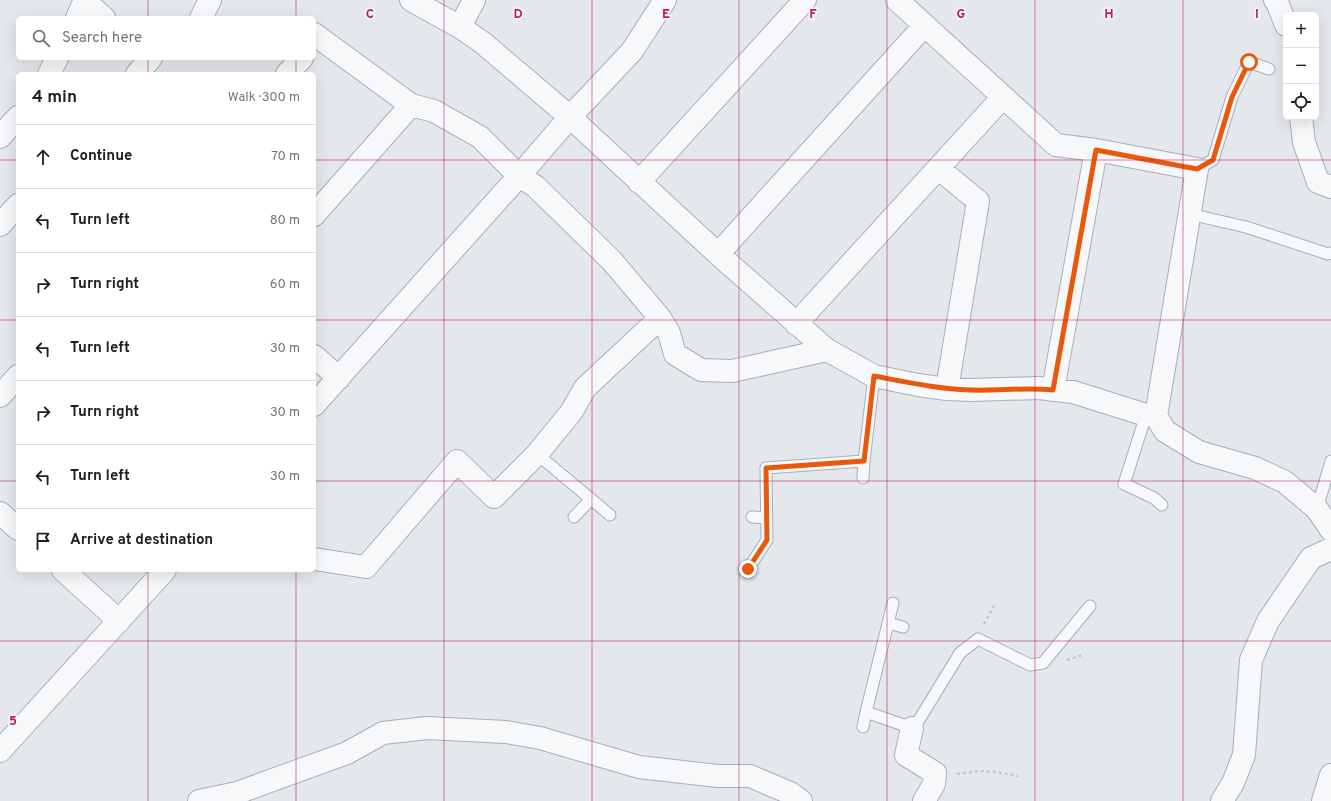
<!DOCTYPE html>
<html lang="en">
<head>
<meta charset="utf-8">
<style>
  body { margin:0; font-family:Overpass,sans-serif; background:#f2f2f2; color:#202124 }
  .controls { position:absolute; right:12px; top:12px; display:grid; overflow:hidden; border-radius:6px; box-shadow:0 4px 16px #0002 }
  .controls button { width:36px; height:36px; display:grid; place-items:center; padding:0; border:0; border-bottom:1px solid #e0e0e0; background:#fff; color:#202124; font:20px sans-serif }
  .stop { position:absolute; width:12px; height:12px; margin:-9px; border:3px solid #ea580c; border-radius:50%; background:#fff }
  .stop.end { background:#ea580c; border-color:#fff; box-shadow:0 1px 4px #0008 }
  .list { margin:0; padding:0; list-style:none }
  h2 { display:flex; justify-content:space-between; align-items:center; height:52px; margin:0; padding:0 16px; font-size:17px }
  h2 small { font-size:13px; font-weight:400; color:#757577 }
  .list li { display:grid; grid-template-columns:26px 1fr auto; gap:12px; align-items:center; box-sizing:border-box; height:64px; padding:0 16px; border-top:1px solid #e0e0e0 }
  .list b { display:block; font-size:15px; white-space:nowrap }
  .list em { font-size:13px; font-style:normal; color:#757577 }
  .icon { flex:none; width:22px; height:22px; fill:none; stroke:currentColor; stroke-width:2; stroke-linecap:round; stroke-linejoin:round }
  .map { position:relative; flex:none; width:1331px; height:801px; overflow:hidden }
  .search { position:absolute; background:#fff; box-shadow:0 4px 16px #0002; left:16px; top:16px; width:300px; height:44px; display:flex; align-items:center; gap:10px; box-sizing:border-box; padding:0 14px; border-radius:6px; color:#757577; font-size:15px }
  .panel { position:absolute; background:#fff; box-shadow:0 4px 16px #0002; left:16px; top:72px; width:300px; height:500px; border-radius:6px }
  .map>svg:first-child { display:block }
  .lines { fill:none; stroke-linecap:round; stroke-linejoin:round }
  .service-casing { stroke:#a9aeb7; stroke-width:13 }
  .minor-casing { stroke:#a9aeb7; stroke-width:24 }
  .tertiary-casing { stroke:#a9aeb7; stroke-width:24 }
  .path { stroke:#c2c5cb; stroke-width:2.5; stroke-dasharray:3 3; stroke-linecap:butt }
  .service { stroke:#f7f8fa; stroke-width:11 }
  .minor { stroke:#f7f8fa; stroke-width:22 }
  .tertiary { stroke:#f7f8fa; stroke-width:22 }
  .route { stroke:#ea580c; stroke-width:5 }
  .grid { fill:none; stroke:#c2185b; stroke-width:1; stroke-opacity:0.55 }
  .grid-label { font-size:13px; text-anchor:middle; font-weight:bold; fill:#c2185b; stroke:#f4f6f9; stroke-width:3.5; stroke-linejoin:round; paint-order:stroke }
</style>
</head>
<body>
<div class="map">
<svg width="1331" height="801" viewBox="0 0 1331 801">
  <rect width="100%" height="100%" fill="#e4e7ec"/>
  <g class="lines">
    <defs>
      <path id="service" d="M1197,169L1213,160L1232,97L1249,62L1269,69
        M1189,214L1246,227L1328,254L1331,253
        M1146,415L1124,484L1154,498L1162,505
        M537,454L610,515
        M863,478L864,461
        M1317,509L1331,461
        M574,517L591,499
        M752,517L766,518
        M748,569L767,540L766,468L864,461L874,376
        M893,603L866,712L912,728L919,720L960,653L978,639L1030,665L1043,663L1090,606
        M888,623L903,627
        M863,727L866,712"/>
      <path id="minor" d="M411,0L460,27L483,43L570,117L718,254L827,350L874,376L918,385L947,389L971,390L1039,388L1073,392L1146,415L1156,416
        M897,0L1056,145L1096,150L1197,169L1156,416L1165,431L1199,452L1255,468L1285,482L1317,509L1331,530
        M1275,0L1277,2L1286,25
        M85,1L104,18
        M77,18L85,0
        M201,18L210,0
        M460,27L474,0
        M314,34L411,105L434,111L480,137L519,176L535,186L612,261L660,318L669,333L675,354L701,370L732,371L827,350
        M49,74L57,58
        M137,74L151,58
        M287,74L302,58
        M1301,117L1304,142L1318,182L1331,187
        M0,137L18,117
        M938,168L978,201L947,389
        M639,182L805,0
        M314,215L411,105
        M0,225L18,205
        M718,254L924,26
        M796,324L1003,97
        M314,356L339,378
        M1053,390L1096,150
        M0,396L18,376
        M0,513L18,529
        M314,559L366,567L457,461L494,497L537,454L572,411L585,388L660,318
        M63,570L119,621
        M912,728L906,755L935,773L934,784L924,801
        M199,801L237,793L347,753L383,733L427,728L506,732L540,738L639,767L718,776H750L790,793L801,801
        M1222,801L1233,783L1244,755L1251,660L1268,621L1311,558L1331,549
        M1323,801L1331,775"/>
      <path id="tertiary" d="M314,405L519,176L570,117L632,51L665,0
        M0,751L165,570"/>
    </defs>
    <use href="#service" class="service-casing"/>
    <use href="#minor" class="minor-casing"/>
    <use href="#tertiary" class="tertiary-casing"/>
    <path class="path" d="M984,624L994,606
      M1067,660L1082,655
      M957,774L979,771L996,772L1018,776"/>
    <use href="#service" class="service"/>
    <use href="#minor" class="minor"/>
    <use href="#tertiary" class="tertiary"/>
  </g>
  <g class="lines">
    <path class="route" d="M748,569L767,540L766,468L864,461L874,376C906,382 938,389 970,390C998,391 1025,387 1053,390L1096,150L1197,169L1213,160L1232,97L1249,62"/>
  </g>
  <path class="grid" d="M148,0V18M296,0V18M444,0V801M592,0V801M739,0V801M887,0V801M1035,0V801M1183,0V801M148,58V74M296,58V74M0,160H18M314,160H1331M0,320H18M314,320H1331M0,481H18M314,481H1331M148,570V801M296,570V801M0,641H1331"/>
  <g class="grid-label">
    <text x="370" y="18">C</text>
    <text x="518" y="18">D</text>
    <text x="666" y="18">E</text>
    <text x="813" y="18">F</text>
    <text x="961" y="18">G</text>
    <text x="1109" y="18">H</text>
    <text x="1257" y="18">I</text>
    <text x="13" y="725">5</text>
  </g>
</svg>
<div class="controls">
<button>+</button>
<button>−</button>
<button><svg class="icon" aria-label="locate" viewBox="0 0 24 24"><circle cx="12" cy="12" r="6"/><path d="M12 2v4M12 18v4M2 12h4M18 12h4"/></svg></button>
</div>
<div class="stop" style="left:1249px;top:62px"></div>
<div class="stop end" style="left:748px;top:569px"></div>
<div class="search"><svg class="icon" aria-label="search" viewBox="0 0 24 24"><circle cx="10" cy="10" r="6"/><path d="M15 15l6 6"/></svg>Search here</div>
<section class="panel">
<h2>4 min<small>Walk · 300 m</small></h2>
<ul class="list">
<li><svg class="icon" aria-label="ahead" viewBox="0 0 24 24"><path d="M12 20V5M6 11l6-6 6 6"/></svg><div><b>Continue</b></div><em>70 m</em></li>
<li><svg class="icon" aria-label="left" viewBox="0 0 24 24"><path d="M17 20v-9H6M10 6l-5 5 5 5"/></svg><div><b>Turn left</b></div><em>80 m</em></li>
<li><svg class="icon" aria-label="right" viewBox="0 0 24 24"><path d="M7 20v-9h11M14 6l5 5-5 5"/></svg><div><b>Turn right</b></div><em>60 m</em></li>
<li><svg class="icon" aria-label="left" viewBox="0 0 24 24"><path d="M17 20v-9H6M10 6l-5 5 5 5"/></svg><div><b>Turn left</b></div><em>30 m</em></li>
<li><svg class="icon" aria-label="right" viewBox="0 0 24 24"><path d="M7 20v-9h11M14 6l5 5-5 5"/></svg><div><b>Turn right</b></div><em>30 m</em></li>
<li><svg class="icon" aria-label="left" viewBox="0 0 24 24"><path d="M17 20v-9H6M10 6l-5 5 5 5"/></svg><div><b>Turn left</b></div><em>30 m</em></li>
<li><svg class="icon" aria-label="arrive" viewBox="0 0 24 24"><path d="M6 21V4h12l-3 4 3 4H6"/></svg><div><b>Arrive at destination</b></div></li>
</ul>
</section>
</div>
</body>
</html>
